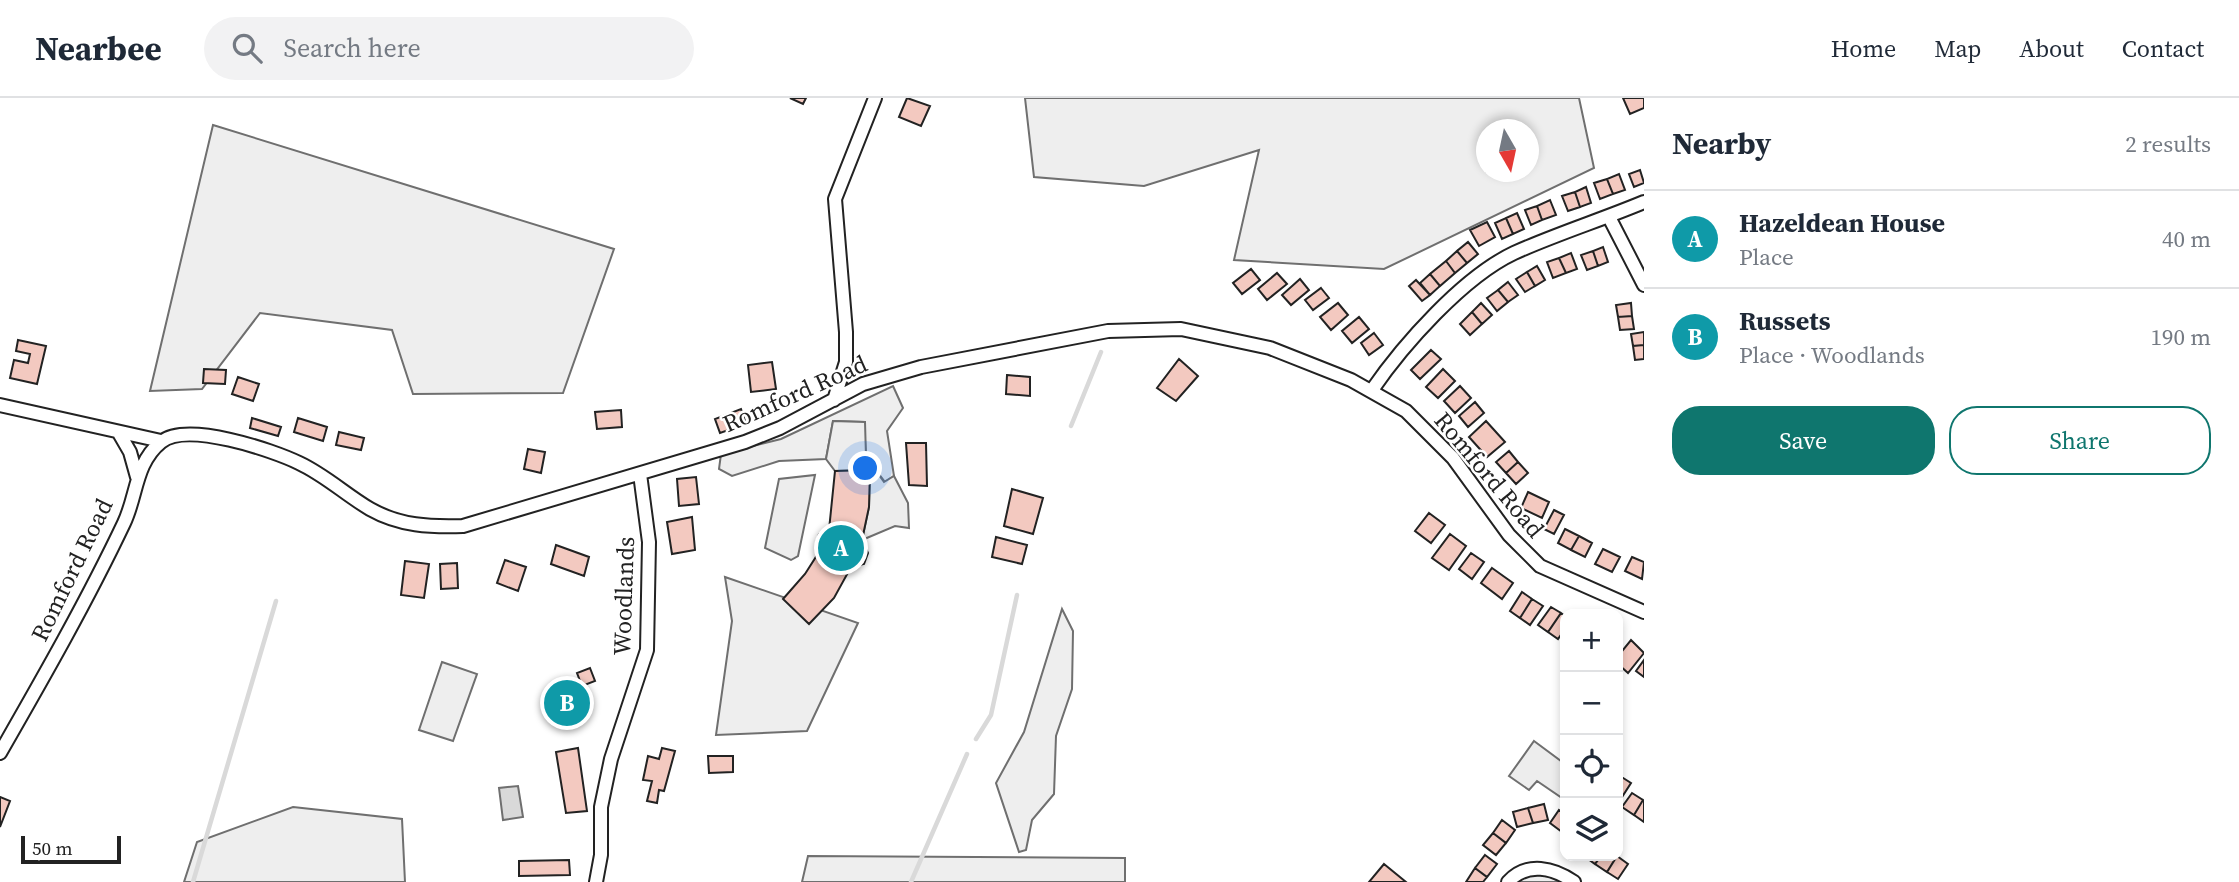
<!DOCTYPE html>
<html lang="en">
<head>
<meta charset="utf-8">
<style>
  body { margin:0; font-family:"Source Serif 4",serif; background:#f2f2f3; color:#1f2937 }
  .controls { position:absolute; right:21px; bottom:21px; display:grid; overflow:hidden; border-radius:14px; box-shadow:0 4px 10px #0003 }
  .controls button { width:63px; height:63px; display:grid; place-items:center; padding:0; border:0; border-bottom:2px solid #e0e1e3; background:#fff; color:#1f2937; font:35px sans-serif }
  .compass { position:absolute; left:1476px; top:21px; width:63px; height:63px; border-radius:50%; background:#fff; box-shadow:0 4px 10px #0003; rotate:171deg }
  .scale { position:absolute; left:21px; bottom:18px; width:100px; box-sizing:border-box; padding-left:7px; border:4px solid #222; border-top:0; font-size:19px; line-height:24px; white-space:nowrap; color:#222; -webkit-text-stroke:5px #fff; paint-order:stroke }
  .you { position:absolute; left:866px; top:371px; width:24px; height:24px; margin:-18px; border:5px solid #fff; border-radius:50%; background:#1a73e8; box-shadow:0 0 0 10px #1a73e833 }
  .badge { display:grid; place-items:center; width:46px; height:46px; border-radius:50%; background:#0f766e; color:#fff; font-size:23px; font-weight:700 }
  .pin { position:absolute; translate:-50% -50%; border:4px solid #fff; box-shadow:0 2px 7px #0006 }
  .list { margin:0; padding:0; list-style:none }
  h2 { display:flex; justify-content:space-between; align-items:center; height:91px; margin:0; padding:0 28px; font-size:30px }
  h2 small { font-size:23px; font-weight:400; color:#747a83 }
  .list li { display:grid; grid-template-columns:46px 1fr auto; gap:21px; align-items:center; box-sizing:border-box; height:98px; padding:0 28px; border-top:2px solid #e0e1e3 }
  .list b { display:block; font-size:26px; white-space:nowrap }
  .list p { margin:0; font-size:23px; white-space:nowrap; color:#747a83 }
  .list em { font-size:23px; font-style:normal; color:#747a83 }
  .actions { display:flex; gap:14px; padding:21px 28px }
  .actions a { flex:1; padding:16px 0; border:2px solid #0f766e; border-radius:28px; text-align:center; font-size:24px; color:#0f766e }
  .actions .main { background:#0f766e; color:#fff }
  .icon { flex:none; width:38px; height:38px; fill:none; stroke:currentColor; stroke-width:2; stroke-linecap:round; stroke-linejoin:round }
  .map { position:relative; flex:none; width:1644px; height:784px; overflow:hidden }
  header { display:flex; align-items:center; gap:42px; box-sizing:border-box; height:98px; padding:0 35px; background:#fff; border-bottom:2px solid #e0e1e3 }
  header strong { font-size:33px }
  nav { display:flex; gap:38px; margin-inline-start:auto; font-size:24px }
  .search { width:490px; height:63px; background:#f2f2f3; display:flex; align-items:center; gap:18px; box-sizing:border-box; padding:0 24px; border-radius:38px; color:#747a83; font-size:26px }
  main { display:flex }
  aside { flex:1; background:#fff }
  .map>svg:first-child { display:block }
  .green { fill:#eee; stroke:#6f6f6f; stroke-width:2; fill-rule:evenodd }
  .parking { fill:#ededed; stroke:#6f6f6f; stroke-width:2 }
  .water { fill:#d9d9d9; stroke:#6f6f6f; stroke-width:2 }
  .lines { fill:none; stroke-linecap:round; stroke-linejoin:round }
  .stream { stroke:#d9d9d9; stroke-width:4.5 }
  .building { fill:#f3c9c0; stroke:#222; stroke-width:2 }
  .minor-casing { stroke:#222; stroke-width:16 }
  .minor { stroke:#fff; stroke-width:12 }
  .labels { text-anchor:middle; stroke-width:5; stroke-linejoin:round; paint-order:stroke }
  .street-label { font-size:24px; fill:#222; stroke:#fff }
</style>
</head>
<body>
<header>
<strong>Nearbee</strong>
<div class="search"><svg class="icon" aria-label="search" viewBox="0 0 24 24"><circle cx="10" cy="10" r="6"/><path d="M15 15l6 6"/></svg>Search here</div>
<nav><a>Home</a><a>Map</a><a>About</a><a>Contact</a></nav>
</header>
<main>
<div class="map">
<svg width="1644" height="784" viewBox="0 0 1644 784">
  <rect width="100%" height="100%" fill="#fff"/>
  <path class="green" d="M1025,0H1579L1594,70L1384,171L1234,162L1259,52L1144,88L1034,79ZM1486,32H1528V74H1486Z
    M213,27L614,151L563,295L413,296L392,232L260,215L202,291L150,293Z
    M893,288L903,310L887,333L894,378L885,384L866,359L864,324L833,323L826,361L779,363L732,378L719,371L721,356L781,341Z
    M725,479L858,525L807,633L716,637L732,523Z
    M1062,511L1073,533L1072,591L1056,638L1054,696L1032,722L1026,752L1019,754L996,685L1024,634Z
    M442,564L477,576L453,643L419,632Z
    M293,709L402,721L405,784H184L197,744Z
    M808,758L1125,760V784H802Z
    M1539,773L1566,784H1513Z"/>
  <path class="parking" d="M833,323L865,324L866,359L884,384L894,378L908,405L909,430L895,428L862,442L869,409L870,372L835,373L826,361Z
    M815,377L798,458L791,462L765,450L779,381Z
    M1534,643L1565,666V702L1537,683L1529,692L1509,678Z"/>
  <path class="water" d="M518,688L523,719L503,722L499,690Z"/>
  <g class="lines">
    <path class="stream" d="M1071,328L1101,254
      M976,641L991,617L1017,497
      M193,784L276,503
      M911,784L967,656"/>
  </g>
  <path class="building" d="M790,0H806L803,6Z
    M907,0L930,8L921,28L899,19Z
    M1623,0H1644V10L1630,16Z
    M1640,72L1644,85L1634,89L1629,76Z
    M1619,76L1625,92L1613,96L1607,81Z
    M1607,81L1613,96L1600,101L1594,85Z
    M1586,89L1591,105L1580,109L1575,94Z
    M1575,94L1580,109L1568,113L1562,98Z
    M1550,102L1556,117L1542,122L1537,108Z
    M1537,108L1542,122L1531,127L1525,112Z
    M1517,115L1524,131L1513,136L1506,120Z
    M1506,120L1513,136L1502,141L1495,125Z
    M1487,124L1495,139L1479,148L1470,132Z
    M1468,144L1478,156L1467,165L1457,153Z
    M1603,149L1608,164L1598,168L1593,153Z
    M1457,153L1467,165L1455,175L1446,163Z
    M1593,153L1598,168L1587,172L1581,157Z
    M1571,155L1577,171L1566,175L1559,160Z
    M1559,160L1566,175L1553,180L1547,164Z
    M1446,163L1455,175L1440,188L1430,176Z
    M1537,168L1545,182L1535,188L1527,174Z
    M1251,171L1260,182L1242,196L1233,185Z
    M1527,174L1535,188L1525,194L1516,181Z
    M1277,175L1287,186L1267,202L1258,191Z
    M1430,176L1440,188L1430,197L1420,185Z
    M1300,181L1309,192L1291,207L1282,197Z
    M1416,182L1430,197L1422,203L1409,188Z
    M1508,184L1518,197L1508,204L1498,192Z
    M1321,190L1329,200L1313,212L1305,202Z
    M1498,192L1508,204L1497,213L1487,200Z
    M1338,205L1348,217L1331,232L1320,219Z
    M1481,205L1492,217L1482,226L1472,214Z
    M1631,205L1632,218L1618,219L1616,207Z
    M1472,214L1482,226L1470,237L1460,226Z
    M1632,218L1634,231L1620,232L1618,219Z
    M1359,219L1369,231L1352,245L1342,233Z
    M1644,234V247L1633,248L1631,236Z
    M1374,235L1383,247L1369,257L1361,245Z
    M18,242L46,248L37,286L10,280L14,262L28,265L30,256L16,253Z
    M1644,247V261L1635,262L1633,248Z
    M1431,252L1441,261L1420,281L1411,272Z
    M1179,261L1198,278L1176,303L1157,290Z
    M772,264L776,291L751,294L748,267Z
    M204,271L226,272L225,286L203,285Z
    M1443,271L1455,283L1438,300L1426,289Z
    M1007,277L1030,279V298L1006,296Z
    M238,279L259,286L253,303L232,296Z
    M1460,288L1471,300L1455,315L1444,303Z
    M1475,304L1484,315L1468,329L1459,318Z
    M741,311L746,326L720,335L715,321Z
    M621,312L622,329L597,331L595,314Z
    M252,320L281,329L278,338L250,330Z
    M298,320L327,329L323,343L294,334Z
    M1486,323L1505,344L1487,359L1469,339Z
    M339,334L364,340L361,352L336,347Z
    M906,345H926L927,388L909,387Z
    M528,351L545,354L541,375L524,371Z
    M1509,353L1518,364L1506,375L1496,364Z
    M1518,364L1528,375L1516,386L1506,375Z
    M870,372L869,409L862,442L868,455L864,466L851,469L834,500L809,526L783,501L805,476L819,454L816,445L819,436L829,432L835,373Z
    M696,379L699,406L679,408L677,381Z
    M1012,391L1043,400L1033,436L1004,428Z
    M1528,394L1549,404L1542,420L1521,410Z
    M1554,412L1564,417L1554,436L1544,431Z
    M1429,415L1445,427L1431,445L1415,433Z
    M692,419L695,452L672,456L667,424Z
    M1565,431L1579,438L1571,452L1558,445Z
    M1450,436L1466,448L1449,472L1432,460Z
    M1579,438L1592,445L1585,459L1571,452Z
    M996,439L1027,447L1022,466L992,459Z
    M556,447L589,459L584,478L551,466Z
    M1603,451L1620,459L1612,474L1595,466Z
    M1471,455L1484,464L1472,481L1459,471Z
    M1632,459L1644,464L1642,481L1625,473Z
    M505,462L526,469L518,493L497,485Z
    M405,463L429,466L424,500L401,497Z
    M457,465L458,490L441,491L440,466Z
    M1492,470L1513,485L1502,501L1481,485Z
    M1522,494L1532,501L1520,520L1510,513Z
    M1532,501L1543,508L1530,527L1520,520Z
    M1551,509L1561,515L1548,534L1538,527Z
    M1561,515L1565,518V531L1558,541L1548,534Z
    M1631,542L1644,555L1628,575L1618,566V558Z
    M1644,562V579L1636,573Z
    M590,570L595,583L582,588L577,575Z
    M557,588L561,594L571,589L588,616L566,629L546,595Z
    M578,650L587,713L566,715L556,654Z
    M662,650L675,653L664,693L659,692L657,705L647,703L652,683L643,682L648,658L659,661Z
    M708,658H733V674L709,675Z
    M1620,678L1631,685L1622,699L1618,696Z
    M1632,695L1643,702L1634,717L1622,709Z
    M0,699L10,703L0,729Z
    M1643,702L1644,703V724L1634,717Z
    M1544,706L1548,722L1533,725L1528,710Z
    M1528,710L1533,725L1517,729L1513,714Z
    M1559,712L1565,716L1562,734L1550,725Z
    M1502,722L1515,732L1506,745L1493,735Z
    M1493,735L1506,745L1496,757L1483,747Z
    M1485,757L1497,766L1487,779L1475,770Z
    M1584,758H1601L1595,766Z
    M1601,758H1617L1607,774L1595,766Z
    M1617,758L1628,766L1618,781L1607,774Z
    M569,762L570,777L519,778V763Z
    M1384,766L1406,784H1369Z
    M1475,770L1487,779L1483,784H1466Z"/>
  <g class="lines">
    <defs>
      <path id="minor" d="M1609,119L1644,187
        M1372,292C1403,247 1463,179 1514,155C1556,136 1601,122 1644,104
        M834,302L846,264V234L835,101L875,0
        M0,307L161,343
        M119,335L130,354L137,379
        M0,655C43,580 87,503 124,425C137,398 135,365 161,344C187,323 272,352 299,365C325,377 346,397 370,411C400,428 430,429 463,428L745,344L780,330L863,286L921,269L1108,233L1181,231L1270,250L1351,282L1406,313L1453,360L1509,437L1540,468L1644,514
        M596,784L601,757V709L611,661L647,552L649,444L640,376
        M1508,784C1527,763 1554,770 1574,784"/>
    </defs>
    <use href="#minor" class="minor-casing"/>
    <use href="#minor" class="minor"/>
  </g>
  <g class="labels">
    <g class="street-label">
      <text transform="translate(795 296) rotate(-24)" y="8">Romford Road</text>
      <text transform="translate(1489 377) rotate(50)" y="8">Romford Road</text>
      <text transform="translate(72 472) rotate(-64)" y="8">Romford Road</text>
      <text transform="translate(624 498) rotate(-88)" y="8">Woodlands</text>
    </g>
  </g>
</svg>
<div class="controls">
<button>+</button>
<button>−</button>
<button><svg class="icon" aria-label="locate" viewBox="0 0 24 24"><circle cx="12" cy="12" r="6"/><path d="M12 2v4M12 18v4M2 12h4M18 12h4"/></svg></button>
<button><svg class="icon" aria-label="layers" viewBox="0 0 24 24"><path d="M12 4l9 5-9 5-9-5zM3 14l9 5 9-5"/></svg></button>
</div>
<svg class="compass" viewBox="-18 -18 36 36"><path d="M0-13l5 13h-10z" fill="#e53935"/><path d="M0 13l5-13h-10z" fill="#747a83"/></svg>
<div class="scale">50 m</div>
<div class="you"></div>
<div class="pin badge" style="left:841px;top:450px;background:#0f9aa8">A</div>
<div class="pin badge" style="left:567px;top:605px;background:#0f9aa8">B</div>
</div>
<aside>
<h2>Nearby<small>2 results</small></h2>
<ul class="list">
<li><span class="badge" style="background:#0f9aa8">A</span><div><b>Hazeldean House</b><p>Place</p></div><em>40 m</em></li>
<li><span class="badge" style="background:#0f9aa8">B</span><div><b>Russets</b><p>Place · Woodlands</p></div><em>190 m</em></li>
</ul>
<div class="actions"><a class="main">Save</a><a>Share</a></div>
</aside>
</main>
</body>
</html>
